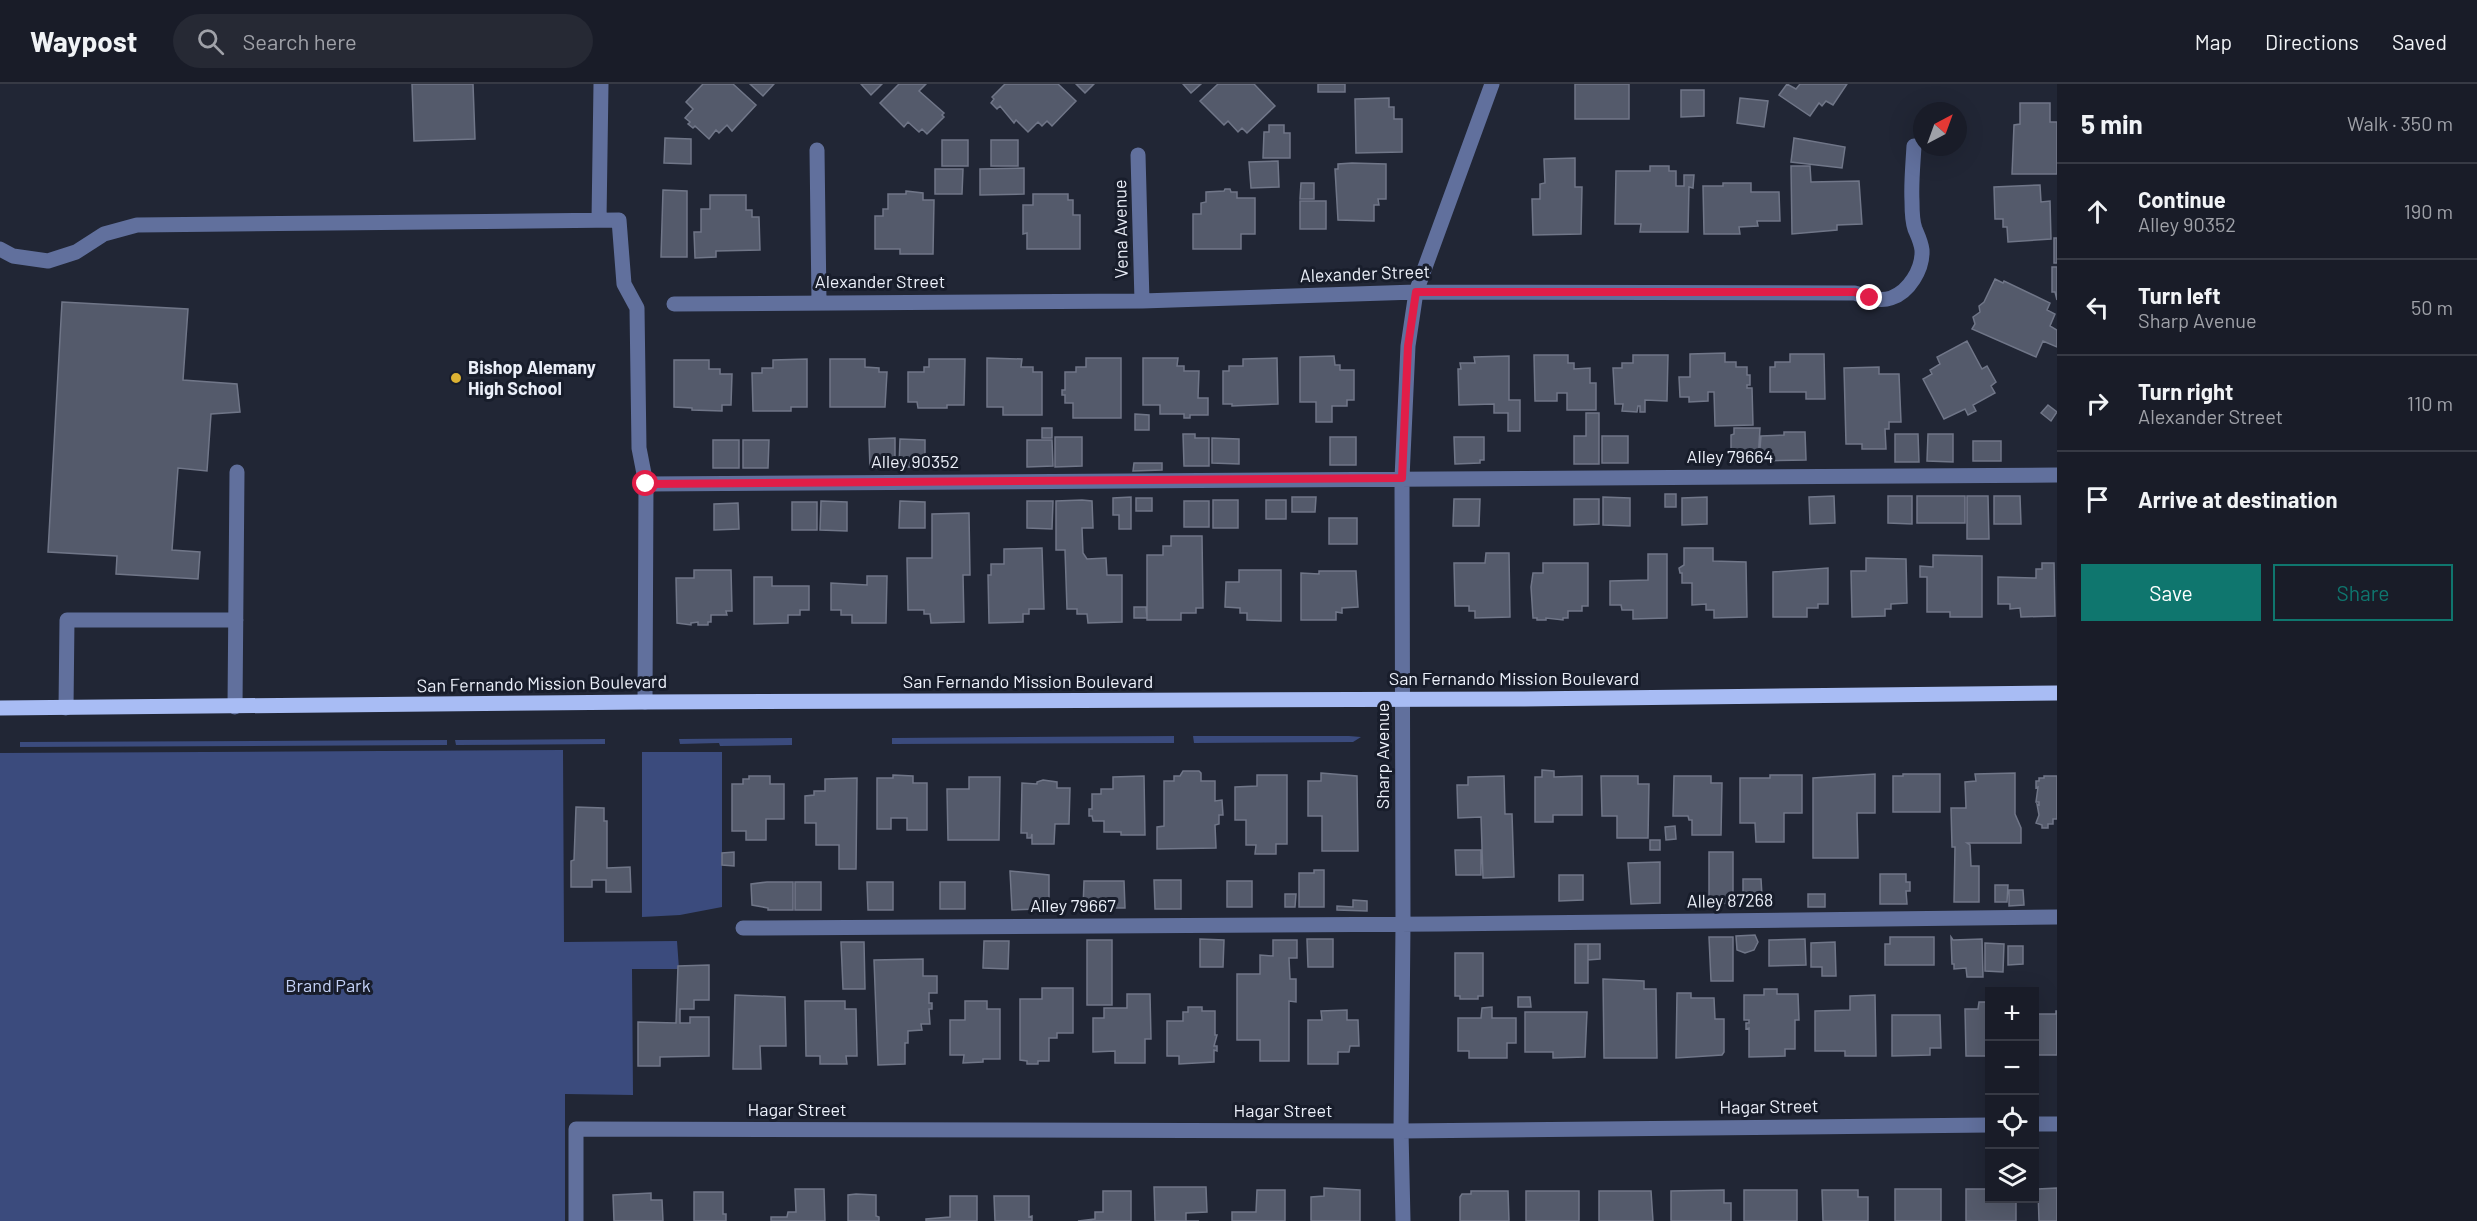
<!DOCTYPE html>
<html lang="en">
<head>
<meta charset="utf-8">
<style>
  body { margin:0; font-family:Barlow,sans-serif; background:#262934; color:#f1f3f6 }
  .controls { position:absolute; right:18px; bottom:18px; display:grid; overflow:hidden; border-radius:0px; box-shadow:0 6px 24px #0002 }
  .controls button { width:54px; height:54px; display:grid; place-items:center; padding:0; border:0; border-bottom:2px solid #373a45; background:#191c28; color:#f1f3f6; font:30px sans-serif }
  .compass { position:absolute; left:1913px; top:18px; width:54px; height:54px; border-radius:50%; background:#191c28; box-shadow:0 6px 24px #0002; rotate:41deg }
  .stop { position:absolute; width:18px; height:18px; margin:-14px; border:4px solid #e11d48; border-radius:50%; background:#fff }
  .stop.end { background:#e11d48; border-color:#fff; box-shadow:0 2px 6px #0008 }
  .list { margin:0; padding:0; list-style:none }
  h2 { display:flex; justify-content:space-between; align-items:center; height:78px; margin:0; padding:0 24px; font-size:26px }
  h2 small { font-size:20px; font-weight:400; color:#9fa1a8 }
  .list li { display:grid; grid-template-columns:39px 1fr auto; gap:18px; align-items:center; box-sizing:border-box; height:96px; padding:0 24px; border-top:2px solid #373a45 }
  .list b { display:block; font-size:22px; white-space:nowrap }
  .list p { margin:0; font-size:20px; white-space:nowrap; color:#9fa1a8 }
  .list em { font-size:20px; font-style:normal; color:#9fa1a8 }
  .actions { display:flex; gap:12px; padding:18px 24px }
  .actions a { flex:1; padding:14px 0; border:2px solid #0f766e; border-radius:0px; text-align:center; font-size:21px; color:#0f766e }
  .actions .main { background:#0f766e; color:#fff }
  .icon { flex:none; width:33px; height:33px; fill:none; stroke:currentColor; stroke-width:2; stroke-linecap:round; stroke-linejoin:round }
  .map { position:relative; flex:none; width:2057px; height:1137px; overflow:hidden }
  header { display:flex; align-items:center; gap:36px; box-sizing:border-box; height:84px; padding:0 30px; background:#191c28; border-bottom:2px solid #373a45 }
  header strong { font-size:28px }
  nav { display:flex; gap:33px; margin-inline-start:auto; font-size:21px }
  .search { width:420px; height:54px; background:#262934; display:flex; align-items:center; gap:15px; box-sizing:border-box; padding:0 21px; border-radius:33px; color:#9fa1a8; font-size:22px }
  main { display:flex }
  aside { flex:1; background:#191c28 }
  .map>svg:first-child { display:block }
  .green { fill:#3b4b7d }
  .building { fill:#545a6b; stroke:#707688; stroke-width:1.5 }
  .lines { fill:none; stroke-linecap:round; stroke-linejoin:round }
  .minor { stroke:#61709d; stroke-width:15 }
  .major { stroke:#a8bcf4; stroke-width:15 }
  .route { stroke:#e11d48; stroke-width:8 }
  .poi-dot { fill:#dcb233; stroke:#181d2b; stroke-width:2 }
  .labels { text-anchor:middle; stroke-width:6; stroke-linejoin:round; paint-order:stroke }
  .street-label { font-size:18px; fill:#ebeff9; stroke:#181d2b }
  .poi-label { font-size:18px; font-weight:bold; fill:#ebeff9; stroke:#181d2b; text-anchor:start }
  .park-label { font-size:18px; fill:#c4d1f6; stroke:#181d2b }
</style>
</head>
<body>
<header>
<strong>Waypost</strong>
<div class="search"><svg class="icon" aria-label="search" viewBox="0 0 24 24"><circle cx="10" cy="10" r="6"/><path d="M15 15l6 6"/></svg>Search here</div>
<nav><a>Map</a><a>Directions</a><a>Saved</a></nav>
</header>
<main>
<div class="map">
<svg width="2057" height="1137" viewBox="0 0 2057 1137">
  <rect width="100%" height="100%" fill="#212635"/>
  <path class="green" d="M1174,652V659L892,660V654Z
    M1193,652H1349L1361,653L1353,658L1194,659Z
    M792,654V661L720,662L719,659L680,660L679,655Z
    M605,655V660L456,661L455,656Z
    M447,656V661L20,663V658Z
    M563,666L564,858L677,857L679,885H632L633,1011L565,1010V1137H0V669Z
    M642,668H722V823L680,831L642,833Z"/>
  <path class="building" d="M412,0H473L475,55L414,57Z
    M703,0H733L756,21L732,47L727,41L719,49L716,46L709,55L695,42L693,44L688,40L690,38L685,34L693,25L686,18Z
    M750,0H774L763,12Z
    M861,0H882L871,11Z
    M899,0H926L919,7L944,29L942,31L944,33L927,50L922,45L919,48L908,38L904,43L880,19Z
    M1005,0H1058L1076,17L1052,42L1047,37L1042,42L1038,38L1028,48L1016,36L1014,39L1000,22L997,25L991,19L994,15L992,13Z
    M1076,0H1094L1085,9Z
    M1183,0H1201L1191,9Z
    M1218,0H1254L1275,22L1247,49L1242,44L1238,48L1228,37L1224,41L1200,17Z
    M1318,0H1345V8H1318Z
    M1575,0H1629V35H1575Z
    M1787,0L1796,5L1800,0H1847L1833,21L1826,17L1822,22L1819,19L1810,32L1779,11Z
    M1681,6H1704V32L1681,33Z
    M1389,14V23H1394V35H1402V68L1356,69L1355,15Z
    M1740,14L1768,17L1764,43L1737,39Z
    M2020,19H2050V38H2057V90H2012L2014,41L2020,40Z
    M1269,41H1284V49H1290V74H1263L1264,48H1269Z
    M665,54L691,55V80L664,79Z
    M1794,54L1845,63L1842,84L1791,78Z
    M942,56H968V82H942Z
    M991,56H1018V82H991Z
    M1575,74V103H1582L1581,150L1533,151L1532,115H1540V100L1545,99L1544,75Z
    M1278,77L1279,103L1251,104L1249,78Z
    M1352,79L1386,80V115H1378L1379,121H1374V137L1338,136L1335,85H1338V80Z
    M1650,82H1669V87H1676V102H1684V91H1694L1693,104L1689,103L1688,148H1640L1641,140H1615L1616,87H1650Z
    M1791,82H1810L1811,98L1859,97L1862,140L1837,141V146L1792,150Z
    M1024,84V110L980,111V85Z
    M935,85H963L962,110H935Z
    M1301,99H1314V115H1300Z
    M1723,99H1751V108H1779L1780,137H1757L1758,142L1739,143L1740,150H1704L1703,102H1723Z
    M2040,101L2041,118L2050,117L2051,155L2008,158L2007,143H2003V135H1995L1994,103Z
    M1225,105H1230L1231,108H1237V114H1255V150H1241V165H1193V130H1201V119L1206,118V108L1224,107Z
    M663,106L687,107V173H661Z
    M906,107L923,109V116H934L933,170H900V165H875V132H883V125H888V110H906Z
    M1033,110H1068V116H1073V131H1080V165H1027V149L1023,150V121H1033Z
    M710,111H746V126H752V133H759L760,166L716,167V173L695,174L694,148H701V125H710Z
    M1300,117H1326V145H1300Z
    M2054,154H2057V179H2054Z
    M2052,183H2057V216L2055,208H2052Z
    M1995,195L2003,199L2004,197L2050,219L2047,226L2055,230L2050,242L2057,246V263L2043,257L2036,273L1972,245L1975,240L1973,233L1980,228L1979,222L1984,218Z
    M62,218L188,225L183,296L237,300L240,328L211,330L207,387L178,384L172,466L200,468L198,495L116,490L117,472L48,468Z
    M1967,257L1982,285L1987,282L1996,298L1991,302L1995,309L1973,321L1976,327L1968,331L1965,325L1944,335L1923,295L1932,290L1930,286L1940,280L1937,273Z
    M1725,269V278H1736V283H1747V291H1750V301H1747V304H1752L1753,341L1715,342L1714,308H1708V317L1689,318V313H1680L1679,293H1690V270Z
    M1790,270H1824L1825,315H1806V308H1770V283H1775V278H1790Z
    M1534,271H1568V279H1574V285L1590,284V299H1596V326H1567V309H1557V317H1535Z
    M1633,271H1668L1667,317L1645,316V328H1640V322H1638L1637,328L1622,327L1623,320H1615L1613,284H1622V279H1633Z
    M1334,272L1335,281H1340V286H1354V316H1347V322H1332V338H1316V318H1300V273Z
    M1509,272V316H1520V347H1508V329H1494V320L1459,321L1458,285H1461L1460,279H1475L1474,273Z
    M987,274L1022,275L1021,283H1033V288H1042V331H1003V323H987Z
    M1086,274H1121V334H1073V319H1065V311H1062V306H1065V288H1076V283H1086Z
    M1143,274H1178L1177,282H1184V287H1199L1198,314H1208V331H1190V334H1184V330H1160V321H1143Z
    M1277,274L1278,320L1232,322V320H1223V287H1229V282H1243V275Z
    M807,275V323H791V327H753L752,289H762V284H773V276Z
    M830,275H865V283L879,284V288H887L885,323H830Z
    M929,275H965L964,321H947V324H918L917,318H908V288H924V283H929Z
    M674,276H709V285H720V290H732L731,321H722V327L692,326V324L674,323Z
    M1879,283V290H1899L1901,338H1889V345H1885L1886,365H1862V360H1846L1844,284Z
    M2048,321L2057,328L2051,337L2041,329Z
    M1586,329H1599V380H1574V352H1586Z
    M1135,330L1149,331V346H1135Z
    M1042,344H1052V354H1042Z
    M1734,344H1760L1758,377L1731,378V351L1734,350Z
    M1784,348H1805L1806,376L1759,377L1761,352L1784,351Z
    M1183,350H1195V354H1209V382H1184Z
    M1895,350H1918L1919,378H1895Z
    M1928,350H1953V378L1927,377Z
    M1602,352H1628V379H1602Z
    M1055,353H1082V382L1055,383Z
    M1330,353H1356V381H1330Z
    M1454,353H1484V376H1480V379L1455,380Z
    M895,354V383L870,384L869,355Z
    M1212,354L1239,355V380L1212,379Z
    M900,355L925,356V383H899Z
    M713,356H739V384H713Z
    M743,356H769L768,384H743Z
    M1027,356H1052L1053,382L1027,383Z
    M1973,357H2001V377H1973Z
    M1134,379H1162V386L1133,387Z
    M1665,410H1676V423H1665Z
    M1834,412L1835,439L1810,440L1809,413Z
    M1888,412H1912V440L1888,439Z
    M1917,412H1965V439H1917Z
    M1967,412H1988L1989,455H1967Z
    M1994,412H2020L2021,440H1994Z
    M1131,413V445H1119V431H1113V414Z
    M1292,413H1316L1315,428H1292Z
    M1603,413L1630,414V442L1603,441Z
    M1707,413V440L1682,441V414Z
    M1136,414H1152V427H1136Z
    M1454,415H1480L1479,442H1453Z
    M1574,415H1599V440L1574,441Z
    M1082,416L1092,417L1093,444H1082L1083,469L1087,475L1106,474L1107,491H1122V538L1088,539L1087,530H1077V525H1067L1065,466H1056V417Z
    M1213,416H1238V444H1213Z
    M1266,416H1286V435H1266Z
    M821,417L847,418V447L820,446Z
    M900,417L925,418V444H899Z
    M1027,417H1053L1052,445L1027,444Z
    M1184,417H1209V443H1184Z
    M792,418H817V446H792Z
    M738,419L739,445L714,446V420Z
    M969,429L970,491H963L964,538L931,539L930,530H924V526H908L907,474H932V430Z
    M1329,434H1357V460H1329Z
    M1171,452H1202L1203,524H1196V529H1181V536H1147V471H1163V462H1171Z
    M1042,464L1044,525H1029V530H1023V538L989,539L988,491H991V480H1004V465Z
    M1684,464H1713V477L1746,478L1747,533L1714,534V526H1706V520L1692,521V499H1682V489H1680L1679,484L1684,481Z
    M1486,469H1509L1510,533L1475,534V527H1469V522H1455L1454,479H1485Z
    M1648,470H1667V534L1633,535V526H1622L1621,521H1610V497L1648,496Z
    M1933,471L1982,472V533H1950V528H1927V493H1920V482L1933,483Z
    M1866,474L1906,475L1907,519L1891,520V525H1885V532L1852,533L1851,487H1866Z
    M1543,479H1588V522H1582V527H1568V534H1563V536L1546,534V536H1537V534H1533L1531,503L1533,489H1543Z
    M2042,479H2054L2055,532L2021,533L2020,524L2010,525V520H1998V493L2036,494V485H2042Z
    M1828,484V520H1818V524H1807V533H1773V488Z
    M694,486H731L732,527H726L727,531H711V538H708V541H698V538L691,539V541L677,539L676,494H694Z
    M1239,486H1281V537L1247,536V529H1240V524L1225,523L1226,498H1239Z
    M1319,487H1356L1358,523L1342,524V529L1336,528V536H1301V489L1319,490Z
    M867,492H887L886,539H852V531H841V526H831V499L867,501Z
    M754,493H772V502H809V526H800V531H788V539L754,540Z
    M1134,523H1146L1147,534H1134Z
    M1542,686L1554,687V693L1582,692V731H1553V738H1535V693H1542Z
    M1183,687H1199L1201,689V697H1215V717L1222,716L1223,731H1219V740L1215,741L1216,764L1157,765V743L1164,742V697H1174V692H1180Z
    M1321,689L1357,692L1358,767H1322V732H1308V697H1321Z
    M2015,689V730L2021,744V759H1967L1970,761L1971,782H1979V818H1954L1955,763H1952L1951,724H1966L1965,698L1976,697L1975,690Z
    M1875,690V729H1857L1858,774H1813V694Z
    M1903,690H1940V728H1893V692H1903Z
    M893,691L913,692V699H927V746H907V734H891V745H877V694H893Z
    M1257,691H1287V760H1276V770H1255L1256,761H1246V736H1235V703L1257,702Z
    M1770,691H1802V729H1784V758H1756L1755,739H1740V694H1770Z
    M749,692H770V700H784V735H766V756H746V747H732V700H743V695H749Z
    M1144,692L1145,751H1121V748H1104V737H1093L1092,732H1089V725H1092V710H1101V705H1113V693Z
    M1504,692L1505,730H1512L1514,793L1483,794L1481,733L1458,734L1457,701H1468V693Z
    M1601,692H1638V700H1649L1648,754H1617V732H1602Z
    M1674,692H1711V699H1722L1721,751H1692V736H1689L1688,732H1673Z
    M2044,692H2057V735H2053V740H2048V744H2042V741L2036,739L2039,731L2037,720L2039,721V718H2036L2038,703L2036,704V697H2039V694H2044Z
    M969,693H1000L999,756H948L947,705H969Z
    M857,694L856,785H839V761H816V739H805V712L814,711V707H825V695Z
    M1043,696L1057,698V704H1070L1069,740H1055L1054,760H1032V750L1031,754H1027V749H1021L1022,699L1037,700V698Z
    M576,723L604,724V737H607V784L630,783L631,808H606V796H592V803H571V777L574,776Z
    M1675,742L1676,755L1666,756L1665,743Z
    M1650,756H1660V766H1650Z
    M1455,766H1481V791H1456Z
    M734,768V782L722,781V769Z
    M1709,768H1733V819L1709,820Z
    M1660,778V819L1631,820L1628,779Z
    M1314,786H1324V823H1299V789H1314Z
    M1010,787L1049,791V815H1037V825L1012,826Z
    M1880,790H1906V798H1910V807H1906L1907,820H1880Z
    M1559,791H1583V816L1559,817Z
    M1743,795H1761L1762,812H1743Z
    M1154,796H1181V825H1155Z
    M1084,797H1124L1125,824H1083Z
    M1227,797H1252V823H1227Z
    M767,798H793V826H768V824L752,821L751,800Z
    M795,798H821V826H795Z
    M867,798H893V826H868Z
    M940,798H965V825H940Z
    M1995,801H2008L2007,818H1995Z
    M2009,806H2023L2024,821L2009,822Z
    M1285,810H1296L1295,823H1285Z
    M1808,810H1825V823H1808Z
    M1353,816L1367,817V827L1337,826V822L1353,823Z
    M1755,851L1758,858L1754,866L1745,869L1737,866L1736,852Z
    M1709,853H1733V897H1711Z
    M1890,853H1934V881H1885V860H1890Z
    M1951,853L1953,856L1982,855L1983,893H1967L1966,884L1954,885V880H1952Z
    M1200,855L1224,856L1223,883H1200Z
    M1307,855H1333V883H1308Z
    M1805,855L1806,881L1769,882V856Z
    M1087,856H1112V921H1087Z
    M1273,856H1297V874H1289L1290,895H1296V918L1289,917V977H1260V956H1237V890H1260V871L1273,872Z
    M984,857H1009L1008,885L983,884Z
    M841,858H864L865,905H843Z
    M1835,858L1836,892H1822V883H1811V859Z
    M1985,859L2004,860L2003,888L1985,887Z
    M1575,860H1588V899H1575Z
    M1588,860H1600V875L1588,876Z
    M2008,862H2023V880L2008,881Z
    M1455,869H1483V912H1478V915H1460V912H1455Z
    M923,875V892H937V909H929V919H932V925H929L930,940H921L922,946L908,947V959H905V980L878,981L874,876Z
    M709,881V916H694V925H680V939H690V933H709V972L660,973V982H638V938L676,939L678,882Z
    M1603,895L1644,897V905H1656L1657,974H1604Z
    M1042,904H1073V949H1057V954H1049V977H1038V980H1027V977L1020,976V915H1042Z
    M1764,905H1777V910H1798L1799,936H1795V965H1785V972L1749,973V944L1746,945V939H1749V936H1744V911H1764Z
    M1677,909H1691V914H1714L1715,935H1724V968L1722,971L1676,974Z
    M1127,910H1150L1151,955H1145V979H1115V967L1093,968V934H1104V924H1127Z
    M735,911L785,913L786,962H760L761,985H733Z
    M1875,911L1876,972H1845V967H1815V927L1850,926V912Z
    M1518,913H1530L1531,923H1518Z
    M805,917H845V925H856L857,972H846L847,980H820V972H806Z
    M965,917H987V925H1000V975H983V978L963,979L964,971H950V936H965Z
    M1979,918H1990V972H1966L1965,925H1978Z
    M1188,923H1202V927H1215V951H1217L1214,962H1217V967L1214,966V978L1179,980V972H1167V937H1183V928H1188Z
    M1492,923V934H1516V959H1507V974H1469V967H1458V934H1481L1482,924Z
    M1347,926V936H1358L1359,962H1350L1349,968H1338V980H1308V936H1322L1321,927Z
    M2056,927H2057V971H2037V930H2056Z
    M1525,928H1587L1585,973L1553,974V968H1525Z
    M1892,931H1940L1941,964H1930V971L1892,972Z
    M1154,1103H1206L1207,1128L1186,1129V1137H1199H1155Z
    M1324,1104L1360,1106V1137H1311V1113L1324,1112Z
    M2057,1104V1137H2039L2038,1105Z
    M795,1105H824L825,1137H771V1133H787L788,1128H796Z
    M1895,1105H1941V1137H1895Z
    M1966,1105H1990V1114H2016V1137H1966Z
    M1257,1106H1285V1137H1232V1128H1256Z
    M1724,1106V1119H1731V1137H1671V1107Z
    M1744,1106H1797V1137H1744Z
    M1822,1106H1858V1113H1868V1137H1823Z
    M1103,1107H1131V1137H1078L1095,1135V1128H1103Z
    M1471,1107H1508L1509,1137H1460V1113L1462,1110H1471Z
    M1526,1107H1579V1137H1526Z
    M1599,1107H1651L1653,1137H1599Z
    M694,1108H723V1130H726V1137H694Z
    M651,1109V1116H662L663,1137H614L613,1111Z
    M856,1110L876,1111V1132L879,1133V1137H848V1111Z
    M950,1112H977V1137H926V1135L950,1133Z
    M994,1112H1029V1133L1032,1132V1137H995Z"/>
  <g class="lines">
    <path class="minor" d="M817,66L819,218
      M1138,71L1142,217
      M599,136L601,0
      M0,165L13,172L48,177L76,168L104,150L137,141L619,136L624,200L637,224L639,364L646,400
      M674,220L1142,217L1416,208L1855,209C1866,213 1879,218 1891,214C1909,208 1923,185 1922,166C1921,158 1918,152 1915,145C1912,137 1912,126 1912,117C1911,99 1913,80 1914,62
      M645,618L646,400L2057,391
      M235,623L237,388
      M66,624L67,536H236
      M743,844L1440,840L2057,833
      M2034,1040H2057
      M576,1137V1045L1401,1047L1990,1041
      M1403,1137L1401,1047L1403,840L1402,394L1408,262L1416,208L1492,0"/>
    <path class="major" d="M0,624L645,618L1519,615L2057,609"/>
  </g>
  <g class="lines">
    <path class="route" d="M646,400L1402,394L1408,262L1416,208H1855L1870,214"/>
  </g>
  <circle class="poi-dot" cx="456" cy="294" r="6"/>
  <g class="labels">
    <g class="street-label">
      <text transform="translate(1121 145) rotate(-91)" y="6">Vena Avenue</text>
      <text transform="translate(1365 190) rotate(-2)" y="6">Alexander Street</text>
      <text x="880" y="204">Alexander Street</text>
      <text x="1730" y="379">Alley 79664</text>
      <text x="915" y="384">Alley 90352</text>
      <text x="1514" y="601">San Fernando Mission Boulevard</text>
      <text x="1028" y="604">San Fernando Mission Boulevard</text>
      <text transform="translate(542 600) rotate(-1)" y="6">San Fernando Mission Boulevard</text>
      <text transform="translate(1383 672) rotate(-90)" y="6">Sharp Avenue</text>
      <text transform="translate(1730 817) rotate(-1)" y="6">Alley 87268</text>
      <text x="1073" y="828">Alley 79667</text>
      <text transform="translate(1769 1023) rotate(-1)" y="6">Hagar Street</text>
      <text x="797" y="1032">Hagar Street</text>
      <text x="1283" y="1033">Hagar Street</text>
    </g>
    <g class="poi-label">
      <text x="468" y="290">Bishop Alemany<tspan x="468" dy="21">High School</tspan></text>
    </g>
    <g class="park-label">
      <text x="328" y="908">Brand Park</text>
    </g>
  </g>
</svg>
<div class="controls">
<button>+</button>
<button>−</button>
<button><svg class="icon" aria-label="locate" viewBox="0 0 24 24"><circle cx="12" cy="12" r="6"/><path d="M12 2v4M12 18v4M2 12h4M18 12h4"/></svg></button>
<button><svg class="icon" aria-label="layers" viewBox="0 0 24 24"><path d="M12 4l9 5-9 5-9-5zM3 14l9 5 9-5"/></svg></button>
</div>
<svg class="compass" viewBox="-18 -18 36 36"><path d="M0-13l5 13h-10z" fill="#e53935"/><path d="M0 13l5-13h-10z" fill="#9fa1a8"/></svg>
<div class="stop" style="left:646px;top:400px"></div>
<div class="stop end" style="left:1870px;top:214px"></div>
</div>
<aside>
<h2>5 min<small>Walk · 350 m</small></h2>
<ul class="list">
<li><svg class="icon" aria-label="ahead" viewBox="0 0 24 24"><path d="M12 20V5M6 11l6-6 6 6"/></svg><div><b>Continue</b><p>Alley 90352</p></div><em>190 m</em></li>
<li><svg class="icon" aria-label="left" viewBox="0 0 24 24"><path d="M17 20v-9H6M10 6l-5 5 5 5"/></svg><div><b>Turn left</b><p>Sharp Avenue</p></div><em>50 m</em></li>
<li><svg class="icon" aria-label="right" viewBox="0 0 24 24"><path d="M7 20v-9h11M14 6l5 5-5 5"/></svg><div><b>Turn right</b><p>Alexander Street</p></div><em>110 m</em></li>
<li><svg class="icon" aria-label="arrive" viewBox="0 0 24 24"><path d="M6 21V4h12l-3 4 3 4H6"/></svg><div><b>Arrive at destination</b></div></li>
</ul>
<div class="actions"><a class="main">Save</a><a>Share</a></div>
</aside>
</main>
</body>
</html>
